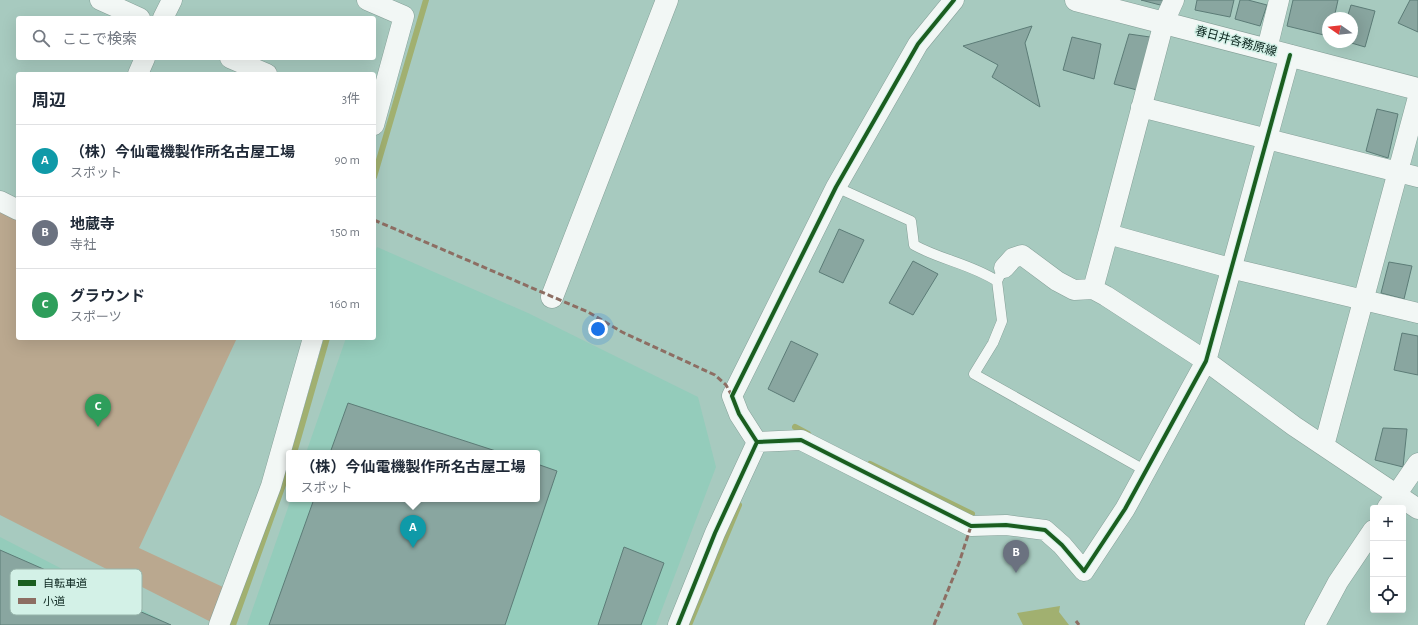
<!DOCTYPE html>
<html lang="ja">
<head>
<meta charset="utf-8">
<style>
  body { margin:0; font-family:"Alegreya Sans","Noto Sans JP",sans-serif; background:#f6f6f7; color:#1f2937 }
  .controls { position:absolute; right:12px; bottom:12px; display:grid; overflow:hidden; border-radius:4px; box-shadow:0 4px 16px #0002 }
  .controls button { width:36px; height:36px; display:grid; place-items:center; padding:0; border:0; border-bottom:1px solid #e0e1e3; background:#fff; color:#1f2937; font:20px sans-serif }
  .compass { position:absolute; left:1322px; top:12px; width:36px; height:36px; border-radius:50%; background:#fff; box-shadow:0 4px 16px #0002; rotate:284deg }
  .you { position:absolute; left:598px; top:329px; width:14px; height:14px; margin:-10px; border:3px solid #fff; border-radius:50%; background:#1a73e8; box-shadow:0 0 0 6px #1a73e833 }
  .badge { display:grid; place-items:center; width:26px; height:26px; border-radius:50%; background:#b45309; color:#fff; font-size:13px; font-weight:700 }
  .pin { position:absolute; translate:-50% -33px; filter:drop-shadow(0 1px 2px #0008) }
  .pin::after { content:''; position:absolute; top:21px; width:14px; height:12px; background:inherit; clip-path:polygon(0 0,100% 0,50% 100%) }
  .popup { position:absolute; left:286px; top:450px; width:254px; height:52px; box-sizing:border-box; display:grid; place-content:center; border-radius:4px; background:#fff; filter:drop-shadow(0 1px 3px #0005); font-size:13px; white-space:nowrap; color:#747a83 }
  .popup b { font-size:15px; color:#1f2937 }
  .popup::after { content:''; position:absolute; left:50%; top:100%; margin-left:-8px; border:8px solid transparent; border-top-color:#fff }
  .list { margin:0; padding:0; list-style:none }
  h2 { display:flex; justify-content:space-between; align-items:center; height:52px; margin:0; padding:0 16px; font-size:17px }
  h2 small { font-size:13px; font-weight:400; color:#747a83 }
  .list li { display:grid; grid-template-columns:26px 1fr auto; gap:12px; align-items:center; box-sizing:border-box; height:72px; padding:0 16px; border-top:1px solid #e0e1e3 }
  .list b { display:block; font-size:15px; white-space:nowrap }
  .list p { margin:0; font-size:13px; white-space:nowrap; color:#747a83 }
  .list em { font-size:13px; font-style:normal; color:#747a83 }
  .icon { flex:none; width:22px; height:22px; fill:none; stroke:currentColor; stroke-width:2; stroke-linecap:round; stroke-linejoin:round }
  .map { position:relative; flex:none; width:1418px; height:625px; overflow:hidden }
  .search { position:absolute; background:#fff; box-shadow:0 4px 16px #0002; left:16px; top:16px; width:360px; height:44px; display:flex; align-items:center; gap:10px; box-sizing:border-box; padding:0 14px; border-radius:4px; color:#747a83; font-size:15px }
  .panel { position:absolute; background:#fff; box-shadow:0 4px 16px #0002; left:16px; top:72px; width:360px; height:268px; border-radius:4px }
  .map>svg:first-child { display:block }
  .built { fill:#94ccbb }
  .green { fill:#baa88f }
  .water { fill:#a1b070 }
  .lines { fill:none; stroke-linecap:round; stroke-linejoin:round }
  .stream { stroke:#a1b070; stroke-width:6 }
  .building { fill:#89a6a0; stroke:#5c7c77 }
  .lane-casing { stroke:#85a098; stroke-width:11 }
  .street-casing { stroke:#85a098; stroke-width:21 }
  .secondary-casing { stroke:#85a098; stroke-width:23 }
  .primary-casing { stroke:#85a098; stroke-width:23 }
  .lane { stroke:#f2f7f5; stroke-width:10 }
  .street { stroke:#f2f7f5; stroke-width:20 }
  .secondary { stroke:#f2f7f5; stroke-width:22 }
  .primary { stroke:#f2f7f5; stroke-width:22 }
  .quiet { stroke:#8d6e63; stroke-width:3; stroke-dasharray:6 3; stroke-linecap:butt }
  .cycleway-casing { stroke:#d3f1e7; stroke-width:6 }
  .cycleway { stroke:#1b5e20; stroke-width:4 }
  .labels { text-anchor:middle; stroke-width:3; stroke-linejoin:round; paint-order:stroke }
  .street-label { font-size:12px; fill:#0a241d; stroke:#d3f1e7 }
  .key { fill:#d3f1e7; stroke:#97b4aa; stroke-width:1 }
  .key-label { font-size:11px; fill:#0a241d }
</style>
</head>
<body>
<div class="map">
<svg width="1418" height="625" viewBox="0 0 1418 625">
  <rect width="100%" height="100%" fill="#a7cabf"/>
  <path class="built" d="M377,247L528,313L698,397L716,467L656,625H247L291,499H537V453H306L346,338H374V255Z
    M0,537L171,625H0Z"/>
  <path class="green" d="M0,210L18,218V338H237L139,548L223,587L211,622L0,515Z"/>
  <path class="water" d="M1060,606L1059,612L1069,625H1023L1017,613Z"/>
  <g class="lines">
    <path class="stream" d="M374,177L426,0
      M795,427L808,434
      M294,453L327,338
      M870,464L972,514
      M233,625L289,468
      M689,625L739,505"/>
  </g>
  <path class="building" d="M1141,0H1166L1164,6Z
    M1197,0H1234L1230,17L1195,10Z
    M1240,0H1248L1267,5L1260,26L1235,19Z
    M1293,0H1338L1334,18H1328V36L1287,26Z
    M1410,0H1418V32L1398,23Z
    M1351,5L1375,11L1365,47L1348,42H1352V18H1347Z
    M1032,26L1025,43L1040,107L992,77L998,65L963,46Z
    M1129,34L1150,37L1137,90L1114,84Z
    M1072,37L1101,44L1094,79L1063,70Z
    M1377,109L1398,114L1388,158L1366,151Z
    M839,229L864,240L843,283L819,272Z
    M913,261L938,274L913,315L889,303Z
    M1389,262L1412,266L1404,299L1381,293Z
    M1402,333L1418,336V375L1394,370Z
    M791,341L818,354L794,402L768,389Z
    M348,403L502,453H330Z
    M1383,428L1407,429L1403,467L1375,460Z
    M537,464L557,471L505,625H269L314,499H537Z
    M624,547L664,563L641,625H598Z
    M0,550L171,625H0Z"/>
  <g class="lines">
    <defs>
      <path id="lane" d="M836,187L911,221L914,245C941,260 971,264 997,281L1000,275
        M997,281L1002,321L993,343L974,374L1146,471"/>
      <path id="street" d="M100,0L140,18
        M367,0L404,16L374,125
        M1174,0L1164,22L1108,234L1230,268L1418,313
        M163,18L172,0
        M1267,49L1279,0
        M230,58L267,74
        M138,74L145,58
        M1141,107L1418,177
        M0,201L18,210
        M1004,268L1013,258L1022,255L1057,281L1074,290L1093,289L1106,296L1206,361L1294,426L1418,509
        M1093,289L1108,234
        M757,442L801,440L971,526L1006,525L1045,530L1062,545L1084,571L1125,509L1206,361L1290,55
        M1324,446L1418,97
        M1387,508L1418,463
        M219,625L271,486L313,338
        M678,625L715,533L757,442L739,414L732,396L836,187L918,44L954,0
        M1315,625L1338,582L1373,530"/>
      <path id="secondary" d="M552,297L667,0"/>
      <path id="primary" d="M1076,0L1418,89"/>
    </defs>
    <use href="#lane" class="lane-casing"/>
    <use href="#street" class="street-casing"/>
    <use href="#secondary" class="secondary-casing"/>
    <use href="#primary" class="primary-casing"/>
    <use href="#lane" class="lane"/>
    <use href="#street" class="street"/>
    <use href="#secondary" class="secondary"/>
    <use href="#primary" class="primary"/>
    <path class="quiet" d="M374,220L588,312L622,332L715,375L726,385L732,396
      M1076,621L1079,625
      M934,625L959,563L971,526"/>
    <defs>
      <path id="cycleway" d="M757,442L801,440L971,526L1006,525L1045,530L1062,545L1084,571L1125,509L1206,361L1290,55
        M678,625L715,533L757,442L739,414L732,396L836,187L918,44L954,0"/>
    </defs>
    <use href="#cycleway" class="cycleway-casing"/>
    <use href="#cycleway" class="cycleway"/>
  </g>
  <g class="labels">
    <g class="street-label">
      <text transform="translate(1236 41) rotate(15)" y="4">春日井各務原線</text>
    </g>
  </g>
  <rect x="10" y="569" width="132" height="46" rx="6" class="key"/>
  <rect x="18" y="580" width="18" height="6" fill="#1b5e20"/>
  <rect x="18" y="598" width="18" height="6" fill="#8d6e63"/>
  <g class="key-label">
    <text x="43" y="587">自転車道</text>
    <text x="43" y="605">小道</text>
  </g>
</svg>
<div class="controls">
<button>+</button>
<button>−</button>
<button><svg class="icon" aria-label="locate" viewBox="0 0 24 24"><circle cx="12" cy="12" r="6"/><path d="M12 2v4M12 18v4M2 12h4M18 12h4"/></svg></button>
</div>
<svg class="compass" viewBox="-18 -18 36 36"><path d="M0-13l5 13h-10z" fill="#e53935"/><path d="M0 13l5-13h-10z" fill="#747a83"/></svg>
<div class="you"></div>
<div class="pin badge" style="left:413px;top:548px;background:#0f9aa8">A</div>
<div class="popup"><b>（株）今仙電機製作所名古屋工場</b>スポット</div>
<div class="pin badge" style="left:1016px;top:573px;background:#6b7280">B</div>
<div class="pin badge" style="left:98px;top:427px;background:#2e9e5b">C</div>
<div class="search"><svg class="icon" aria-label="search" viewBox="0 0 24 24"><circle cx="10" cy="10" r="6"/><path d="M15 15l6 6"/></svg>ここで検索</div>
<section class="panel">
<h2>周辺<small>3件</small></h2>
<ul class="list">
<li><span class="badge" style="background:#0f9aa8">A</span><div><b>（株）今仙電機製作所名古屋工場</b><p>スポット</p></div><em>90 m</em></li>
<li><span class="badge" style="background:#6b7280">B</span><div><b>地蔵寺</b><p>寺社</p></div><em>150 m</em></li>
<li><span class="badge" style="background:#2e9e5b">C</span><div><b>グラウンド</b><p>スポーツ</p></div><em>160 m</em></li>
</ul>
</section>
</div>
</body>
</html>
